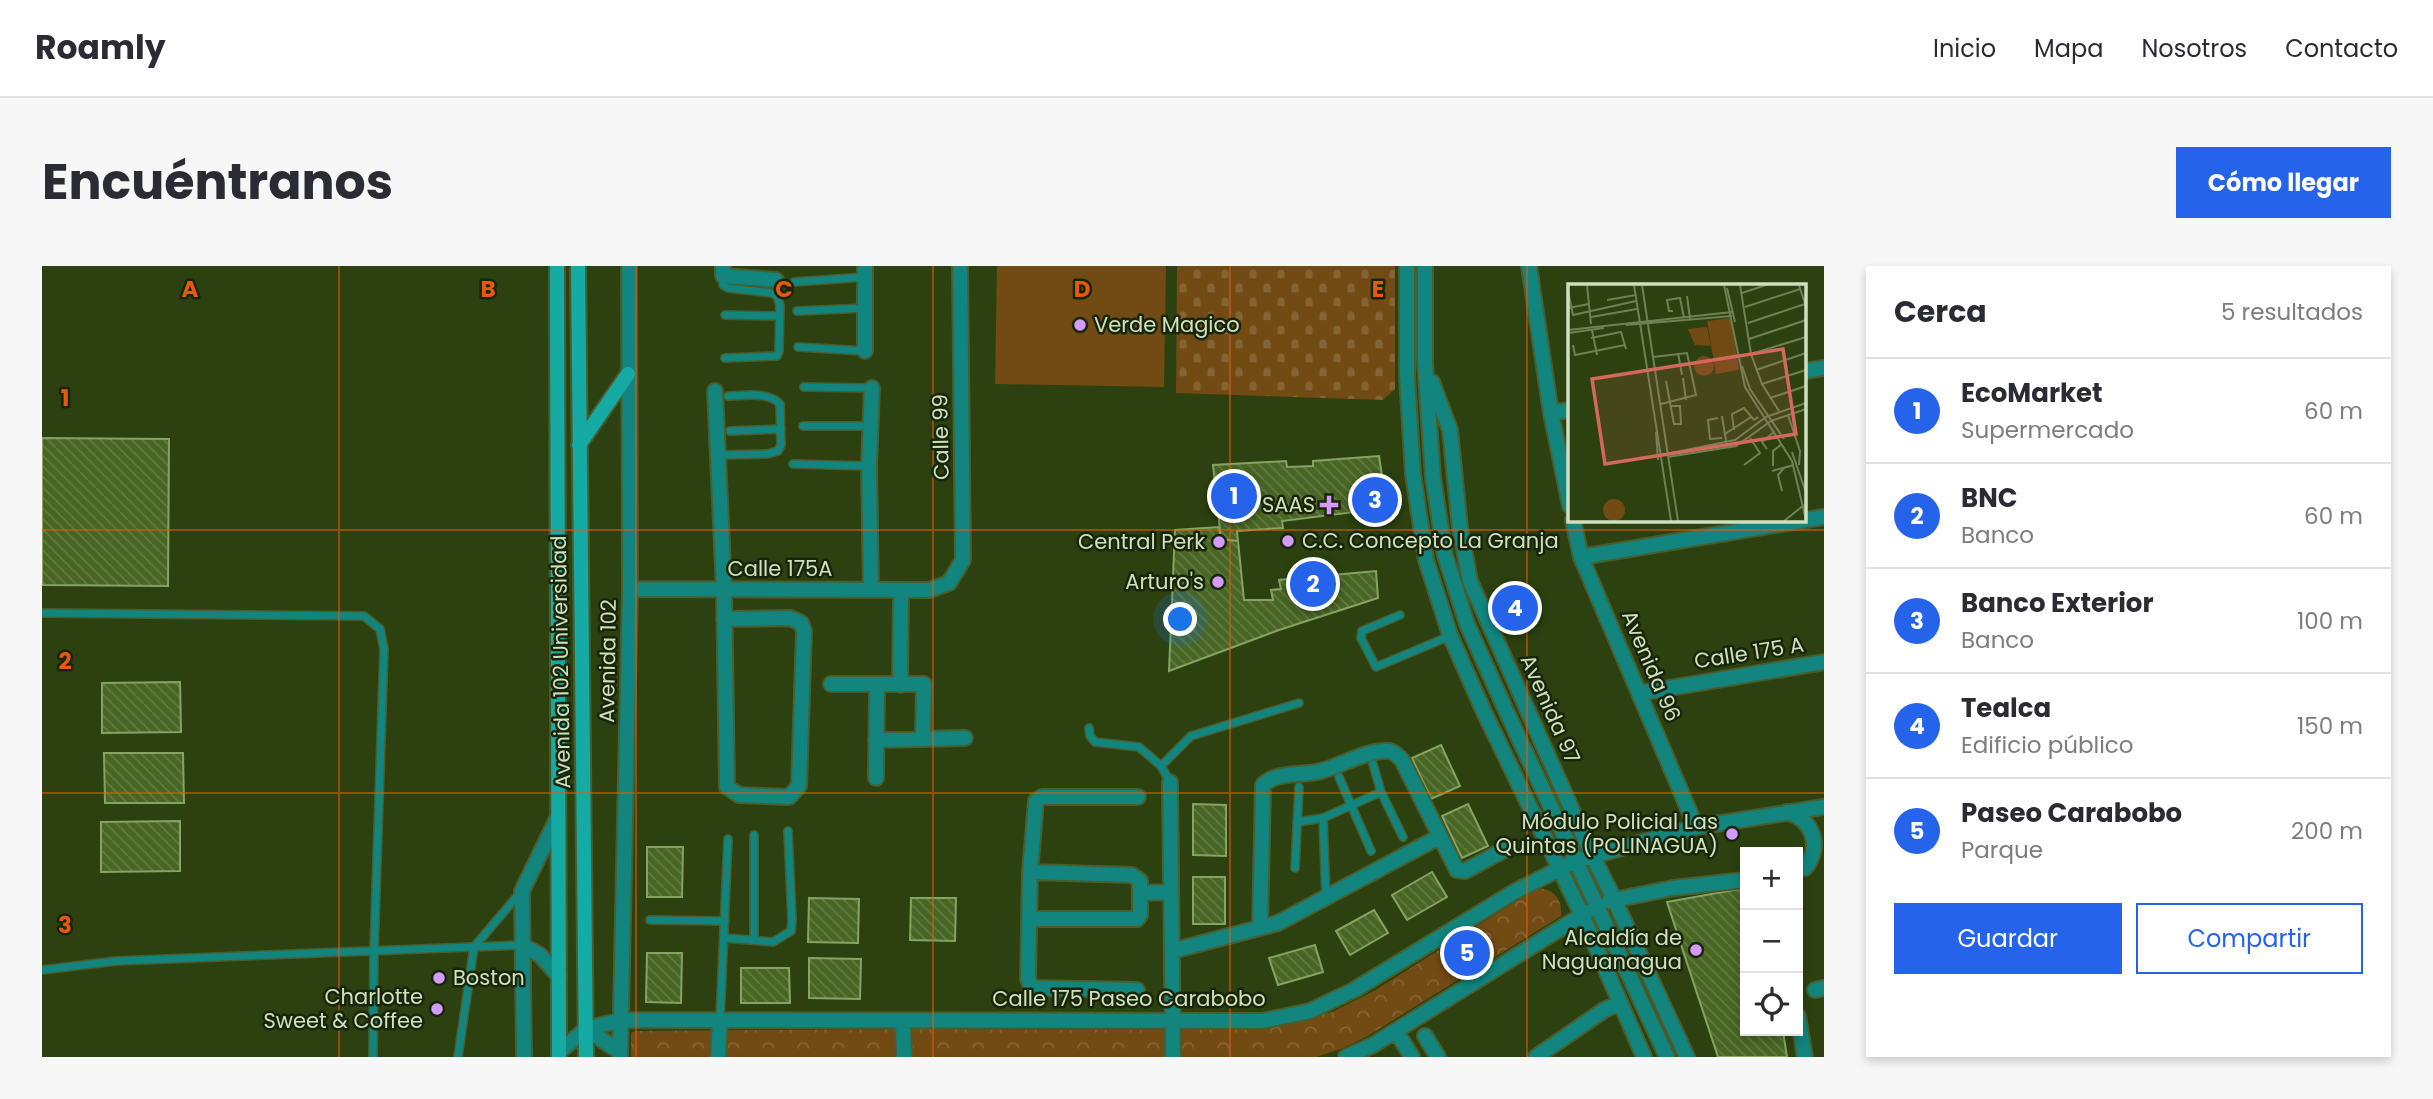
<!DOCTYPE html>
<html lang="es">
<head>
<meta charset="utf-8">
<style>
  body { margin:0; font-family:Poppins,sans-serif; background:#f7f7f7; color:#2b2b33 }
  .controls { position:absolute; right:21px; bottom:21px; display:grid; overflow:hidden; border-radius:0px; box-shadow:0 4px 10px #0003 }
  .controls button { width:63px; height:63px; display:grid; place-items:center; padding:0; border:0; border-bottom:2px solid #e1e1e2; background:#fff; color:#2b2b33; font:35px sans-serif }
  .you { position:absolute; left:1139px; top:354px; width:24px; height:24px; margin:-18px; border:5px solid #fff; border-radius:50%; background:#1a73e8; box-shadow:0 0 0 10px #1a73e833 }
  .badge { display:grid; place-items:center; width:46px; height:46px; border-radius:50%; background:#2563eb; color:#fff; font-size:23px; font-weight:700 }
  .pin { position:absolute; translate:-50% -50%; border:4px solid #fff; box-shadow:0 2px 7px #0006 }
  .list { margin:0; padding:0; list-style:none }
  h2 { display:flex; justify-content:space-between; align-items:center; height:91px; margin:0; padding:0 28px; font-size:30px }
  h2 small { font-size:23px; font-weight:400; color:#7c7c81 }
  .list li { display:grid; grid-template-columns:46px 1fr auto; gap:21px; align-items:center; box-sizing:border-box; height:105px; padding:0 28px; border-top:2px solid #e1e1e2 }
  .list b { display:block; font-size:26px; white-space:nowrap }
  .list p { margin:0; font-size:23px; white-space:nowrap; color:#7c7c81 }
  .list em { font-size:23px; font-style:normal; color:#7c7c81 }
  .actions { display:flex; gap:14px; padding:21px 28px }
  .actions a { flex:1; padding:16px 0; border:2px solid #2563eb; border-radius:0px; text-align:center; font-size:24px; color:#2563eb }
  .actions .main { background:#2563eb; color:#fff }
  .icon { flex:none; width:38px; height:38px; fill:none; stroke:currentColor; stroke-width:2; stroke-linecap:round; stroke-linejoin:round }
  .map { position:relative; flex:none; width:1782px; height:791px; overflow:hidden; border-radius:0px }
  header { display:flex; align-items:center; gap:42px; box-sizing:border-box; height:98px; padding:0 35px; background:#fff; border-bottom:2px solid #e1e1e2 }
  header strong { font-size:33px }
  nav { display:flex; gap:38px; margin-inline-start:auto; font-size:24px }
  .intro { display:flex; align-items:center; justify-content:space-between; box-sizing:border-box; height:168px; padding:0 42px }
  h1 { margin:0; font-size:49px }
  .button { padding:18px 32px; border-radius:0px; background:#2563eb; color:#fff; font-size:24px; font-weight:700 }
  main { display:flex; gap:42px; padding:0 42px }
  aside { flex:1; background:#fff; border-radius:0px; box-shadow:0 4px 10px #0003 }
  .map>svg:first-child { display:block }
  .grass { fill:#724a14 }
  .cemetery { fill:url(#cemetery-stones) }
  .park { fill:url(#park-crowns) }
  .building { fill:url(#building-back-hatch); stroke:#85a462; stroke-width:2 }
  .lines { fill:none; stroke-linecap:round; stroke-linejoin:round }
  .lane-casing { stroke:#495e2e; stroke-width:10 }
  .street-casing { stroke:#495e2e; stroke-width:18 }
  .secondary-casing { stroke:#495e2e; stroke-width:18 }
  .lane { stroke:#12857f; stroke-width:7 }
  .street { stroke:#12857f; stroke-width:14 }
  .secondary { stroke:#15aaa3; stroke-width:14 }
  .grid { fill:none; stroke:#e8590c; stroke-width:2; stroke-opacity:0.55 }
  .poi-dot { fill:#d39cfc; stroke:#19250a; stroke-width:2.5 }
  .labels { text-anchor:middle; stroke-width:5; stroke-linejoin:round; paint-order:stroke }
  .poi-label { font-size:21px; fill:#cfe0be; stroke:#19250a; text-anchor:end }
  .street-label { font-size:21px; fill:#cfe0be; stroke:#19250a }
  .inset-road { fill:none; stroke:#6d8155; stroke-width:2 }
  .view { fill:#d4685c; fill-opacity:0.15; stroke:#d4685c; stroke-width:3.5 }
  .inset-edge { fill:none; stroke:#cfe0be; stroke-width:3.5 }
  .grid-label { font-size:23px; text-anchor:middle; font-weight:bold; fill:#e8590c; stroke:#19250a; stroke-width:5; stroke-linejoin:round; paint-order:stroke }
</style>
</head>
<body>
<header>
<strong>Roamly</strong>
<nav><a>Inicio</a><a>Mapa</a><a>Nosotros</a><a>Contacto</a></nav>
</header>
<div class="intro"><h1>Encuéntranos</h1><a class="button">Cómo llegar</a></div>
<main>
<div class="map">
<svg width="1782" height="791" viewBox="0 0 1782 791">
  <defs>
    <pattern id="cemetery-stones" width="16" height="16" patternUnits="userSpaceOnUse" patternTransform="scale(1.75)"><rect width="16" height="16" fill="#724a14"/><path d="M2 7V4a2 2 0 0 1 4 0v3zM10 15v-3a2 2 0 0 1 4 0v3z" fill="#856434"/></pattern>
    <pattern id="park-crowns" width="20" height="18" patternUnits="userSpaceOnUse" patternTransform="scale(1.75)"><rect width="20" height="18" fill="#724a14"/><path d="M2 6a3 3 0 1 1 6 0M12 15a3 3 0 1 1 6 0" fill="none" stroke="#856434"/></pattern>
    <pattern id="building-back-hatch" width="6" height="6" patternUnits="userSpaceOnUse" patternTransform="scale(1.75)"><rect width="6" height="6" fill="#486524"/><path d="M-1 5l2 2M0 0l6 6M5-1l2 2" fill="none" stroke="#617b42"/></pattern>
  </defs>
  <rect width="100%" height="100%" fill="#2c410f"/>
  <path class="grass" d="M955,0H1124L1122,121L953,118Z"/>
  <path class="cemetery" d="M1135,0H1353V123L1341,134L1134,127Z"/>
  <path class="park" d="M1495,622C1512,623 1520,632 1519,650L1324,771L1301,782L1274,791H589V767L593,765L882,763L1097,764L1232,761L1290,746L1332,725Z"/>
  <path class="building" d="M0,172L127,173L126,320L0,319Z
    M1337,190L1345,242L1240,255L1241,262L1195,265L1196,275L1179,273L1171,199L1244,195L1245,201L1271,200V195Z
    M1177,261L1179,273L1196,275L1202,334H1231L1229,324L1239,323L1237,314L1334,305L1336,332L1237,364L1127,405L1133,264Z
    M138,416L139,466L60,467V417Z
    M1399,479L1418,520L1389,533L1370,492Z
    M62,487H141L142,537H63Z
    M1151,538L1184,539V590L1151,589Z
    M1426,538L1446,580L1420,592L1400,550Z
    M138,555V605L59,606V556Z
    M605,581H641L640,631H605Z
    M1390,606L1405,631L1365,654L1350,629Z
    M1151,611H1183V658H1151Z
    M1703,622V765H1741L1745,791H1676L1625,636Z
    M767,632L817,633L816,677L766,676Z
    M869,632H914L913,675L868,674Z
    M1332,644L1346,667L1308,689L1294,665Z
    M1273,679L1281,706L1236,719L1227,692Z
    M605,687H640L639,737L604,736Z
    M767,692L819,693L818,733L767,732Z
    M699,702H747L748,737H699Z"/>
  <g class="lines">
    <defs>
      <path id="lane" d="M681,10V19L686,22L730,27L735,30L738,39L737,85L735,90L683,92
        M752,16L823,11
        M755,45L824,42
        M683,49L738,50
        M756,81L823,85
        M762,121L830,122
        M761,160H829
        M688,165L739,163
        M677,189L725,188L736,185L739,179L738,138C726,125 702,130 686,130
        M751,198L827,200
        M0,347L322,350L338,363L342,383L332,685L331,791
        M1358,349L1320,365L1319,372L1334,401L1408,370
        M1047,462L1048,470L1053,476L1097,481L1119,500L1128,516
        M1331,498L1339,526L1361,571
        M1119,500L1149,470L1257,437
        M1297,511L1329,585
        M1255,556L1281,552
        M712,569V674
        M1253,602L1257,521
        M1284,631L1281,552L1339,526
        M608,654L683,655
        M683,672L731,676L749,665L750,654L746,565
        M0,704L74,695L480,679
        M678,754L686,573
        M416,791L432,681L477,628"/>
      <path id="street" d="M681,0V10L734,14
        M1365,0V110L1371,208L1384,294L1408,369L1442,446L1540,649L1602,791
        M1383,0V97L1391,212L1403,289L1425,358L1461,438L1625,791
        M1487,0L1509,147L1528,240
        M823,85V0
        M1763,105L1782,102
        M1390,116L1408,164L1418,262L1428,315L1551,591L1572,633L1645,791
        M673,125L682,323L685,521L697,529L747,531L757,520L762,365L759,357L748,352L682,353
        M1509,147L1528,144
        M1531,254L1539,291L1654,561
        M1539,291L1782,251
        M588,323L887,324L907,317L921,294L918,0
        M829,324L827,200L830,122
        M789,418H882L881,473
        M858,419L859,324
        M1598,427L1782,396
        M834,474L923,472
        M834,512L835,419
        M1128,516L1131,791
        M1745,546C1772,554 1780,581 1763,602
        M988,606L1090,609L1098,615V627L1129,626
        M1567,635L1631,622L1703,614
        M987,653H1095L1098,649V627
        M1218,662L1221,519C1235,505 1260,510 1279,505C1298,500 1323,485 1342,485C1350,484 1354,488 1360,494L1415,604L1423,605L1462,584
        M480,679L498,689L517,710
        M1130,685L1236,657L1397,571
        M1095,724L990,722L986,713L988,606L994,535L1000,531H1096
        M1773,724L1782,722
        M1756,750L1763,791
        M861,755L862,791
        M544,763L578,786
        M1354,765L1370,791
        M1383,770L1396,791
        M517,786L544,763L579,754L1220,755L1268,745L1312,724L1472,626L1533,595L1654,561L1782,541
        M482,791L480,625L516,551
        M578,791L588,323L587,0
        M676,791L678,755
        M1304,791L1331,779L1545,646
        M1494,791L1562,744L1578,737"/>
      <path id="secondary" d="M515,0L517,791
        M536,0L544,791
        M537,179L586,108"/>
    </defs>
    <use href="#lane" class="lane-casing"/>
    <use href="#street" class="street-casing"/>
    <use href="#secondary" class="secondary-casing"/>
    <use href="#lane" class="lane"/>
    <use href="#street" class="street"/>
    <use href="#secondary" class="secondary"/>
  </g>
  <path class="grid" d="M297,0V791M594,0V791M891,0V791M1188,0V791M1485,0V791M0,264H1782M0,527H1782"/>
  <g class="poi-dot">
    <circle cx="1038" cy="59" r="7"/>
    <path d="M1283.5 228.5h7v7h7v7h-7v7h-7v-7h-7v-7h7z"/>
    <circle cx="1246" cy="275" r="7"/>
    <circle cx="1177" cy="276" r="7"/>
    <circle cx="1176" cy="316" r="7"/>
    <circle cx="1690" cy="568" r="7"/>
    <circle cx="1654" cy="684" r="7"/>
    <circle cx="397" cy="712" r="7"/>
    <circle cx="395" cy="743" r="7"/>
  </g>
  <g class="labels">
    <g class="poi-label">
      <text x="1052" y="66" text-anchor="start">Verde Magico</text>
      <text x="1273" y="246">SAAS</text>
      <text x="1260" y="282" text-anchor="start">C.C. Concepto La Granja</text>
      <text x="1163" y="283">Central Perk</text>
      <text x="1162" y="323">Arturo's</text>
      <text x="1676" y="563">Módulo Policial Las<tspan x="1676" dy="24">Quintas (POLINAGUA)</tspan></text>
      <text x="1640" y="679">Alcaldía de<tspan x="1640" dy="24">Naguanagua</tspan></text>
      <text x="411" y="719" text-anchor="start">Boston</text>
      <text x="381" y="738">Charlotte<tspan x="381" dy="24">Sweet &amp; Coffee</tspan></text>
    </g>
    <g class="street-label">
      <text transform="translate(899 171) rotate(-91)" y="7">Calle 99</text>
      <text x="738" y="310">Calle 175A</text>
      <text transform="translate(1707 387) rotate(-9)" y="7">Calle 175 A</text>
      <text transform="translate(566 395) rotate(-89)" y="7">Avenida 102</text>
      <text transform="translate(519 396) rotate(-91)" y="7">Avenida 102 Universidad</text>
      <text transform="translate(1609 400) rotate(67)" y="7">Avenida 96</text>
      <text transform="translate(1508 443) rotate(66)" y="7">Avenida 97</text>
      <text x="1087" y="740">Calle 175 Paseo Carabobo</text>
    </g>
  </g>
  <g transform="translate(1526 18)">
    <rect width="238" height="238" fill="#2c410f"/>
    <path d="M139,43L143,62L127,61L120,45ZM126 82a10 10 0 1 1 20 0a10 10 0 1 1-20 0ZM35 226a11 11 0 1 1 22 0a11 11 0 1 1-22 0Z" fill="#724a14"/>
    <path d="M163,34L171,86L148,90L139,37Z" fill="#724a14"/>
    <path class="inset-road" d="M19,1L23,40M66,1L103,237M74,1L110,237M156,1L177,103L224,177L238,236M172,1L183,70L194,100L211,127M231,1L238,23M159,4L167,38M0,7L5,31L68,17M174,9L198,1M119,12L122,35M39,16L68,11M177,23L232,5M0,24L21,20M105,27H101L99,16L112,14L116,34M23,33L69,25M180,39L237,20M58,41L164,32M0,46L164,28M24,46L29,71M0,49L36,44M23,54L53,48L58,65M181,55L238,36M5,61L7,71L57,61M110,69L114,91M183,70L238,53M85,73L119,69L128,111L93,120M174,82L182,105L216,155M188,86L238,69M115,94L118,116M98,97L106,140H113L112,122H103M194,100L238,86M202,114L238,102M220,131L232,167L231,181M154,132L159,163M150,134L140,136L142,155L154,154M166,146L164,130L176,124L186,136L190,133M88,148L90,176M157,150L183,133M199,165L194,158L206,148M224,168L238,209M93,171L167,156L198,133L238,119M100,173L168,162L203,137L238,125M176,181L192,169L182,154M205,182V167L214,160M204,187L226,181M214,207L210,191L216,184M216,237L236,221"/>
    <path class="view" d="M215,65L228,150L37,180L24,95Z"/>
    <rect width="238" height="238" class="inset-edge"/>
  </g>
  <g class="grid-label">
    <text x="148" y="31">A</text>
    <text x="446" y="31">B</text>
    <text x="742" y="31">C</text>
    <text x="1040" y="31">D</text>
    <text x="1336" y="31">E</text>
    <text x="23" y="140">1</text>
    <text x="23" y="403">2</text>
    <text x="23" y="667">3</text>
  </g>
</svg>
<div class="controls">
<button>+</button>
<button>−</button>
<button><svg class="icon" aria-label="locate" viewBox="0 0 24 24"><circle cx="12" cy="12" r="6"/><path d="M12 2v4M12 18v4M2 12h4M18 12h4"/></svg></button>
</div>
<div class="you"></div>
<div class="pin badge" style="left:1192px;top:230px">1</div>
<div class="pin badge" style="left:1271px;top:318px">2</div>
<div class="pin badge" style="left:1333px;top:234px">3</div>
<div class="pin badge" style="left:1473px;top:342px">4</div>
<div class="pin badge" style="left:1425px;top:687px">5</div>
</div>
<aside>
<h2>Cerca<small>5 resultados</small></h2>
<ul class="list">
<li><span class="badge">1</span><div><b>EcoMarket</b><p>Supermercado</p></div><em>60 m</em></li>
<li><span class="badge">2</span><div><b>BNC</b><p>Banco</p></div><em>60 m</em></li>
<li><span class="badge">3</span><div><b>Banco Exterior</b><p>Banco</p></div><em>100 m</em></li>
<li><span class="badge">4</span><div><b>Tealca</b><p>Edificio público</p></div><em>150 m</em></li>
<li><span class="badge">5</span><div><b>Paseo Carabobo</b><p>Parque</p></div><em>200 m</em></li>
</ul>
<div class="actions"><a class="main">Guardar</a><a>Compartir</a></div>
</aside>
</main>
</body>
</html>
